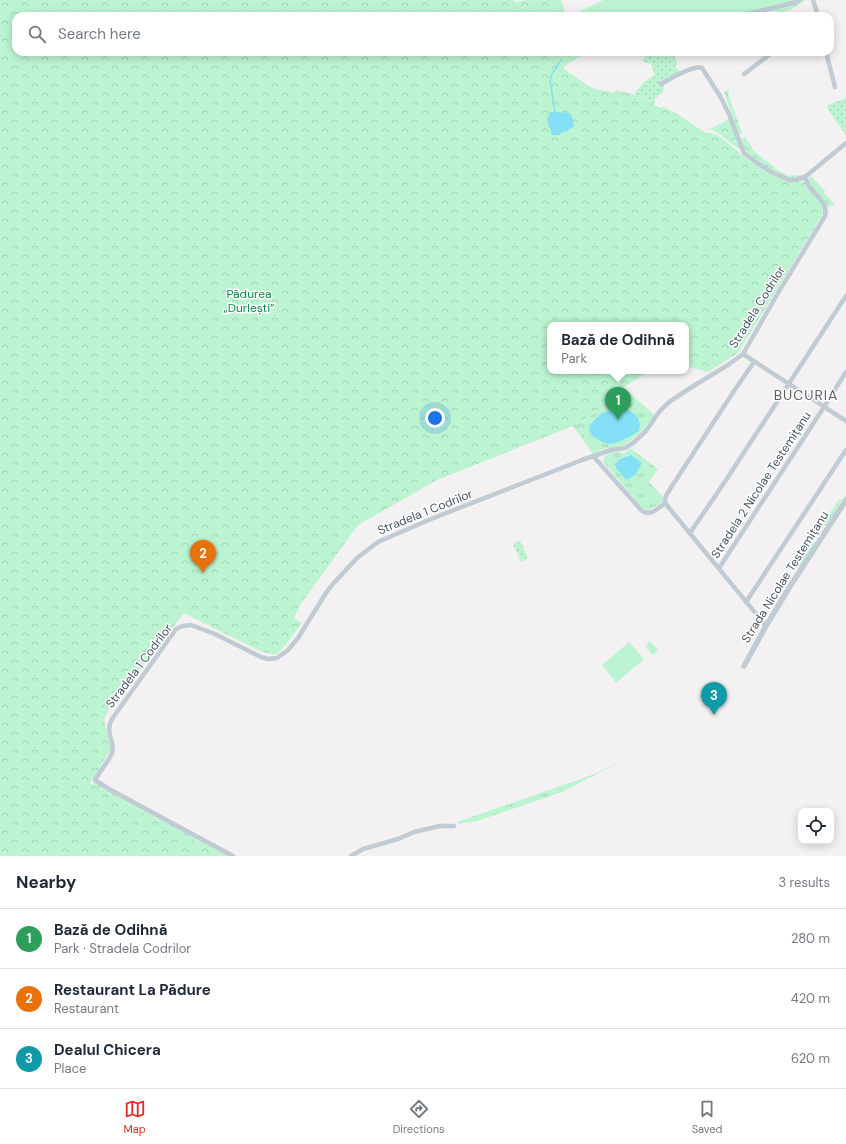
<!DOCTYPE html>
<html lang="en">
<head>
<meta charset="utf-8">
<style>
  body { margin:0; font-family:"DM Sans",sans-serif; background:#f6f6f7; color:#1f2937 }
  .controls { position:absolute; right:12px; bottom:12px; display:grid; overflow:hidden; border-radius:8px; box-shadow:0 2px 10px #0003 }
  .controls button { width:36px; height:36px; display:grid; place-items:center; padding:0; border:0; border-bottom:1px solid #e0e1e3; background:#fff; color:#1f2937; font:20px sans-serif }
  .you { position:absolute; left:435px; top:418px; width:14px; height:14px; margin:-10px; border:3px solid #fff; border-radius:50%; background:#1a73e8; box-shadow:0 0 0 6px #1a73e833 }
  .badge { display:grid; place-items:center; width:26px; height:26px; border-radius:50%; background:#d93025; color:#fff; font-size:13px; font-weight:700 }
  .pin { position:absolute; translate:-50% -33px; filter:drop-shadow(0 1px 2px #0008) }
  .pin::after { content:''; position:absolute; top:21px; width:14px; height:12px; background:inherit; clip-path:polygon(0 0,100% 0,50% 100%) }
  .popup { position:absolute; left:547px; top:322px; width:142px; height:52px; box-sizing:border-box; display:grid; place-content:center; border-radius:8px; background:#fff; filter:drop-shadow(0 1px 3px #0005); font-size:13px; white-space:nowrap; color:#747a83 }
  .popup b { font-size:15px; color:#1f2937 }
  .popup::after { content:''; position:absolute; left:50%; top:100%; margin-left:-8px; border:8px solid transparent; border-top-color:#fff }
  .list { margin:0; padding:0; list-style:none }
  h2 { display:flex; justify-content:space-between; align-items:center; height:52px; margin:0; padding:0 16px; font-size:17px }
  h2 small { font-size:13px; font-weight:400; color:#747a83 }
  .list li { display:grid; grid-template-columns:26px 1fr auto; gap:12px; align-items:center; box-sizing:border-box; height:60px; padding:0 16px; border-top:1px solid #e0e1e3 }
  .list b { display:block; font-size:15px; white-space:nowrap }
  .list p { margin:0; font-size:13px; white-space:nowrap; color:#747a83 }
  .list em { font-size:13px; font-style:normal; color:#747a83 }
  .icon { flex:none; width:22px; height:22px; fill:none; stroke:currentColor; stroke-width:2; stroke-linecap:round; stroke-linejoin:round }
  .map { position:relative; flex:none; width:846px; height:856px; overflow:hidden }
  .search { position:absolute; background:#fff; box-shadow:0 2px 10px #0003; left:12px; right:12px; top:12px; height:44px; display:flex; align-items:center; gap:10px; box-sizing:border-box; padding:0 14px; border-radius:12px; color:#747a83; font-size:15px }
  .sheet { height:232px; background:#fff }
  nav { display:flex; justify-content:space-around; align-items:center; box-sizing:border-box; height:56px; border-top:1px solid #e0e1e3; background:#fff; font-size:11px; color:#747a83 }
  nav a { display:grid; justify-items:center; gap:2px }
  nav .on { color:#d93025 }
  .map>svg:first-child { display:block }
  .grass { fill:url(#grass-tufts) }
  .forest { fill:url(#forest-crowns) }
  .garden { fill:url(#garden-dots) }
  .pitch { fill:#bcf4d1 }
  .water { fill:#84e0f6 }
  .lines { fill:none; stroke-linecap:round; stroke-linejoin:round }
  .stream { stroke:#84e0f6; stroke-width:1.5 }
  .minor { stroke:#c0cbd4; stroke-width:4.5 }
  .tertiary { stroke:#c0cbd4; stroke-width:5.5 }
  .labels { text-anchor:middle; stroke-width:3; stroke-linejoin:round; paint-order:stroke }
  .park-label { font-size:12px; fill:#0d8647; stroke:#fff }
  .street-label { font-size:12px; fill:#465561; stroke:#fff }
  .quarter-label { font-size:14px; letter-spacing:1px; fill:#5c6167; stroke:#fff }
</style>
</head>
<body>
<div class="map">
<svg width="846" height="856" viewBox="0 0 846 856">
  <defs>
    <pattern id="grass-tufts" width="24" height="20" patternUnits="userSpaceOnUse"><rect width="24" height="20" fill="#bcf4d1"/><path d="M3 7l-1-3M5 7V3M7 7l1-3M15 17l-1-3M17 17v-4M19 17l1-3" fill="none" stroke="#a3d3b6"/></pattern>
    <pattern id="forest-crowns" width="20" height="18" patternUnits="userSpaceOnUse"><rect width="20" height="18" fill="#bcf4d1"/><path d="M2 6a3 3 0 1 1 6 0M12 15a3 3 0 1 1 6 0" fill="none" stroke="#a3d3b6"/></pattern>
    <pattern id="garden-dots" width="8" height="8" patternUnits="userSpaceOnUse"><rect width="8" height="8" fill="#bcf4d1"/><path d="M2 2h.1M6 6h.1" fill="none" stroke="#a3d3b6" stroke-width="1.8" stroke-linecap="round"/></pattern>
  </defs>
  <rect width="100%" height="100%" fill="#f3f1f1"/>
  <path class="grass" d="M802,0H806C799,4 789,12 781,12C777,12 775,11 771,12L770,10Z
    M629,393L655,415L641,432L625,445L621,447L608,448L596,452L577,424Z
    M630,448L658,469L649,482L664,498L662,502L648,511H645L603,462L605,456C611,453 617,450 624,454Z
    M840,498L842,500L826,526L823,524Z
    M812,542L815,543L800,566L798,565Z
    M625,759L562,792L477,821L458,824L457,822L592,775Z
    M94,783L97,784L116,795L230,856H221L92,784Z"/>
  <path class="forest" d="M0,0H512L516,2L526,0H561L566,16H16V52H556L565,70L592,88L614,93L616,90C629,93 642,96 654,102L653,104L661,108L662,106L676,113L704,132L714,134L719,136L747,159L767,173L791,182L804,181L823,207L824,212L738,353L708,372L686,366V325H550V371H649L621,389L626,394L577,424L597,453L593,454L573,426L437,480L358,525L300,605L294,618L302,623L282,649L275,655L260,651L184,613L109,709L104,720L111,749L90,783L221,856H0Z
    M730,88L728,93L742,133L739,135L724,92Z
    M729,119L741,149C727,144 724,132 707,129H710Z
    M745,137L754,151L763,158V159L775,167L774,168L789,176L801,175L802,177L791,178L771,170L750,156L746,151L740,139Z
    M811,176L826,192L824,193L835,204L828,207L808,183L807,180Z"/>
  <path class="garden" d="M648,52L662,56L668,52H672L678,64L675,66C677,70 680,71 682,76H679L664,84L663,92L656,98L654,102L646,98L634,94L644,82L655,75L651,64L642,61Z
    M846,98V135L829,111L827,106L830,104Z
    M520,541L528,558L521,562L513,544Z"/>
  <path class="pitch" d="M603,0H796L729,16H571Z
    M556,52H588L563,67Z
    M650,641L658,650L653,655L645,646Z
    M629,642L644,659L616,683L602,665Z"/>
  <path class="water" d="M550,112H555L570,113L573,120L574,127L558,135H552L547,120Z
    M619,407C627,409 639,414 640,424C640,426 639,429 639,431C620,442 607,453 589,431L590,425L600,414Z
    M631,455L642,463L635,475L626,480L616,468L615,464L620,459Z"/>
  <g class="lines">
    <path class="stream" d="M555,112L550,80L552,74L561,60"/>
    <path class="minor" d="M813,0L818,16
      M739,16L796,2L800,0
      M826,52L835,87
      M744,74L773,52
      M661,84C670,79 693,65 702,68L720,96L729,114L744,153L757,163L771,172L790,180H796L805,177L846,143
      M743,354L846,421
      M593,456L642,511C650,517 658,508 665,503L666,496L670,489L734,391L754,362
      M665,503L766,626
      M690,533L726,480L846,296
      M719,568L824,407L846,372
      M746,602L846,450
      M233,856L109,789L95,780C99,772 109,761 112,753C116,741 104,734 112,719L176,629L183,626L191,625L215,634L261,657L268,659L277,658L288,650L298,638L326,593L332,585L357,558L378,542L431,519L582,460L611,450L625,448L633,443L646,431L659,412L669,402L695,385L728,365L743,354L778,293L825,216C829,204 815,195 809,186C807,183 806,180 805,177
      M351,856L363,849L398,839L414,832L440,826H454"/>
    <path class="tertiary" d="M744,666L766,626L789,588L846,500"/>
  </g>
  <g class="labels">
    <g class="park-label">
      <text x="249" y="298">Pădurea<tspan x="249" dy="14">„Durlești”</tspan></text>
    </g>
    <g class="street-label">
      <text transform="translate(757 307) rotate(-58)" y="4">Stradela Codrilor</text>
      <text transform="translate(761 485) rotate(-57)" y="4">Stradela 2 Nicolae Testemițanu</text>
      <text transform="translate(425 512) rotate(-22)" y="4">Stradela 1 Codrilor</text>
      <text transform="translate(785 577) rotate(-58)" y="4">Strada Nicolae Testemițanu</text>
      <text transform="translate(139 666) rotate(-53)" y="4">Stradela 1 Codrilor</text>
    </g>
    <g class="quarter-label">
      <text x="806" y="400">BUCURIA</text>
    </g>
  </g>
</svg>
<div class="controls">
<button><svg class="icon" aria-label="locate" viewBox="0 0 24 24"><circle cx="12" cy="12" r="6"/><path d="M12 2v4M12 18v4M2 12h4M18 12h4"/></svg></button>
</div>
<div class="you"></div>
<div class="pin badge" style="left:618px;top:420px;background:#2e9e5b">1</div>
<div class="popup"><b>Bază de Odihnă</b>Park</div>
<div class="pin badge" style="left:203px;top:573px;background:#e8710a">2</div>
<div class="pin badge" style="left:714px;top:715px;background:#0f9aa8">3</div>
<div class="search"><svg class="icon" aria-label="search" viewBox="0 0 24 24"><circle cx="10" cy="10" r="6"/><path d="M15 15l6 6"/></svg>Search here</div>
</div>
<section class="sheet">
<h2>Nearby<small>3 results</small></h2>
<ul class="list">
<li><span class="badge" style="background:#2e9e5b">1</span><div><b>Bază de Odihnă</b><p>Park · Stradela Codrilor</p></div><em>280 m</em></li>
<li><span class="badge" style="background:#e8710a">2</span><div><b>Restaurant La Pădure</b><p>Restaurant</p></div><em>420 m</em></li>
<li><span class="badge" style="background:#0f9aa8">3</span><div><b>Dealul Chicera</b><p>Place</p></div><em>620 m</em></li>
</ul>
</section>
<nav>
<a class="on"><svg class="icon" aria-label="map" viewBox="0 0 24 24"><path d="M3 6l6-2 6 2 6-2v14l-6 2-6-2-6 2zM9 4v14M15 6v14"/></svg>Map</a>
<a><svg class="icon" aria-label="directions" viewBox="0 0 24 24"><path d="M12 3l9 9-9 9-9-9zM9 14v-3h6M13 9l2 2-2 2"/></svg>Directions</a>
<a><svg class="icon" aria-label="saved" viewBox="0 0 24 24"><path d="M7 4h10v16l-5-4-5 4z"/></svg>Saved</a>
</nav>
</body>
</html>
